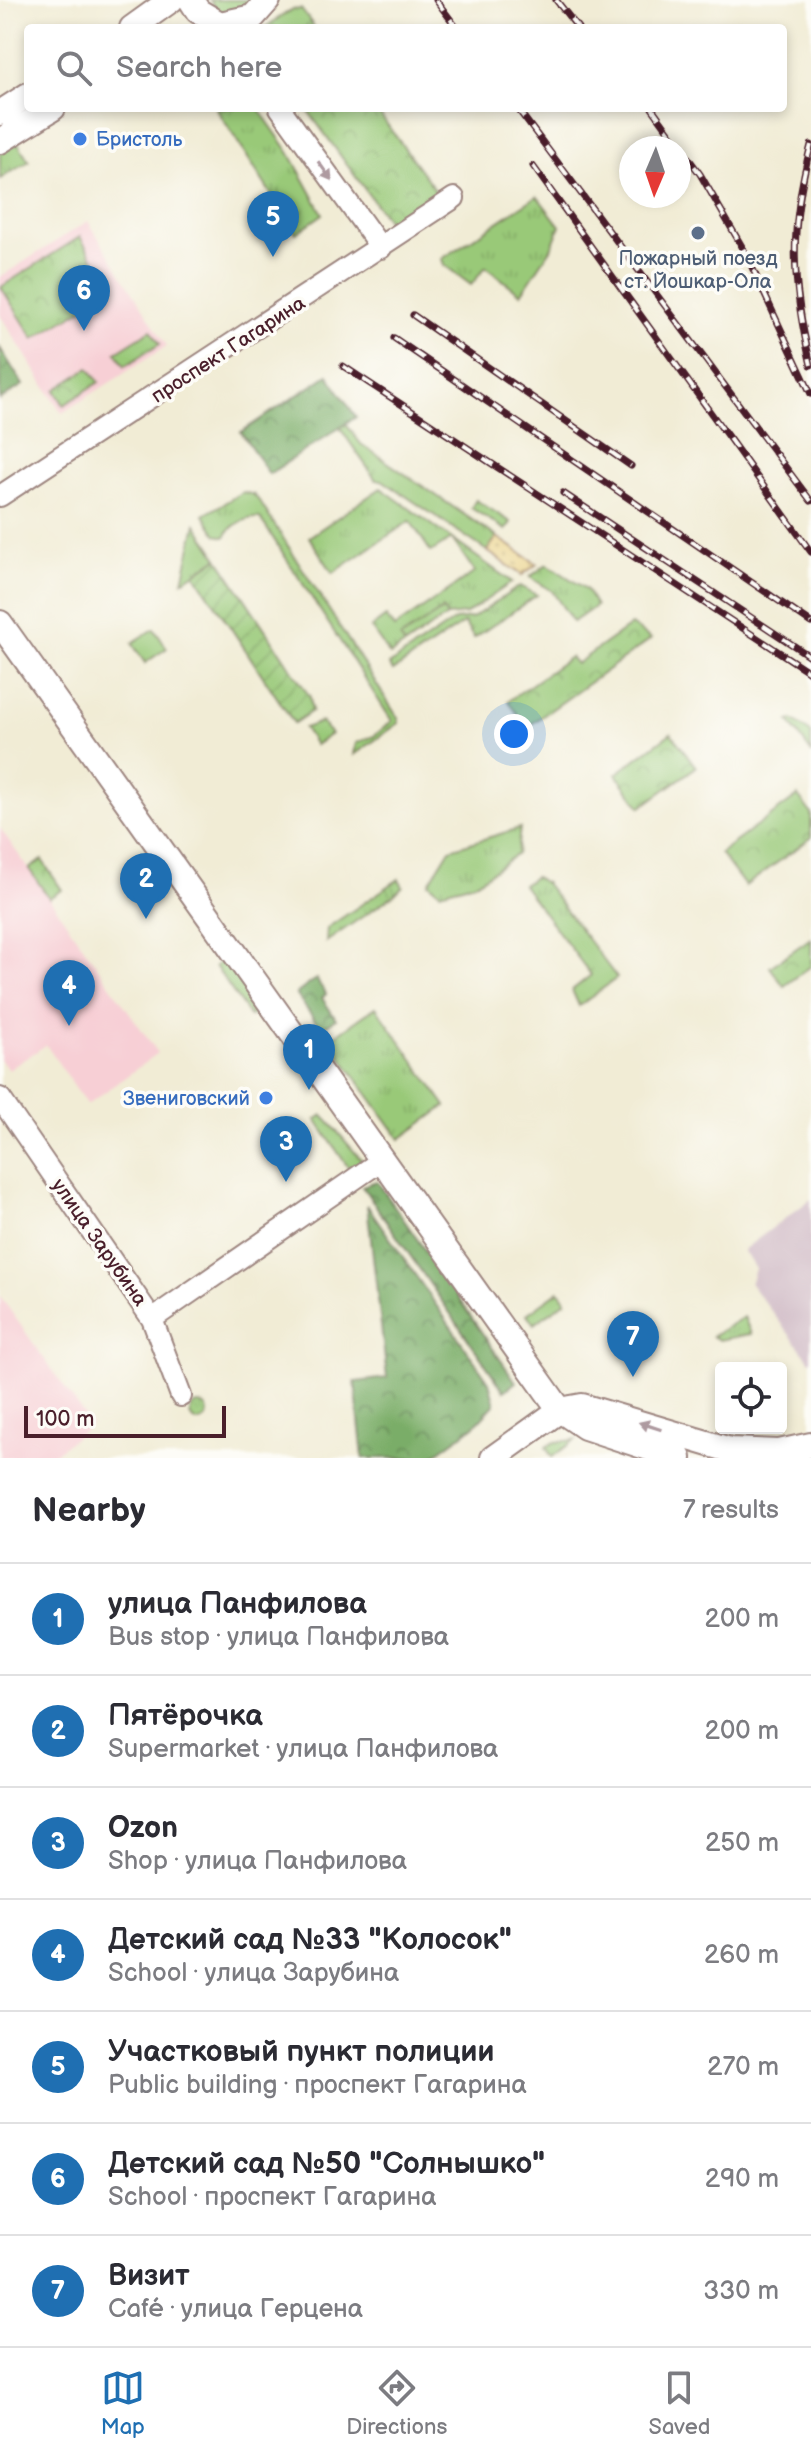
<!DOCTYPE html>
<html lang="en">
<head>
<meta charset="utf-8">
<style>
  body { margin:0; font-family:"Balsamiq Sans",sans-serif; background:#f7f7f7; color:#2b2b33 }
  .controls { position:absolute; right:24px; bottom:24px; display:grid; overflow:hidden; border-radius:8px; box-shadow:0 4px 12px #0003 }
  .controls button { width:72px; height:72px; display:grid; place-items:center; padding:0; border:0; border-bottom:2px solid #e1e1e2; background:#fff; color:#2b2b33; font:40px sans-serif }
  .compass { position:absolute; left:619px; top:136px; width:72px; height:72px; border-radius:50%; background:#fff; box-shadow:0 4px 12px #0003; rotate:182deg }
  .scale { position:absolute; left:24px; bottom:20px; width:202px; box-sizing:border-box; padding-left:8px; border:4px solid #4a1f2b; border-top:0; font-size:22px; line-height:28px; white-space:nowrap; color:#4a1f2b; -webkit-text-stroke:6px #fdfcf7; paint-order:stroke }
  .you { position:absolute; left:514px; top:734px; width:28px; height:28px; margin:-20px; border:6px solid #fff; border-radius:50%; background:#1a73e8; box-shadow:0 0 0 12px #1a73e833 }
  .badge { display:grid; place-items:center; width:52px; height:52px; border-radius:50%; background:#1f6fb2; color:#fff; font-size:26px; font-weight:700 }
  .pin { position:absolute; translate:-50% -66px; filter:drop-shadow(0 2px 4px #0008) }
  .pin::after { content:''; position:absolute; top:42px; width:28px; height:24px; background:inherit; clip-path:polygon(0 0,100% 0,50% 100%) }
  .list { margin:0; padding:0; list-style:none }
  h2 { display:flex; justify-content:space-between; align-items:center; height:104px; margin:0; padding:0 32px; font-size:34px }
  h2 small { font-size:26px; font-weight:400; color:#7c7c81 }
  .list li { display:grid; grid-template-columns:52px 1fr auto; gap:24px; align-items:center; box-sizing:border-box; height:112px; padding:0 32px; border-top:2px solid #e1e1e2 }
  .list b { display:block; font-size:30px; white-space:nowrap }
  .list p { margin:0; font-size:26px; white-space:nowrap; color:#7c7c81 }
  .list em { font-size:26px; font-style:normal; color:#7c7c81 }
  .icon { flex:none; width:44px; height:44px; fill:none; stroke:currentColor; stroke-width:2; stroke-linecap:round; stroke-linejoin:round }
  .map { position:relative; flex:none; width:811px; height:1458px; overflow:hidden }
  .search { position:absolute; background:#fff; box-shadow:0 4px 12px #0003; left:24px; right:24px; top:24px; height:88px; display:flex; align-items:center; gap:20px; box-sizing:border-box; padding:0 28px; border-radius:8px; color:#7c7c81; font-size:30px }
  .sheet { height:888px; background:#fff }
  nav { display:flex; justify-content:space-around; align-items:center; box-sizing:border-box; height:112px; border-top:2px solid #e1e1e2; background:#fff; font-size:22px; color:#7c7c81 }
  nav a { display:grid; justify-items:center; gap:4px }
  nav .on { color:#1f6fb2 }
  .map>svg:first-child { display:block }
  .built { fill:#f7cfd5 }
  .industrial { fill:#d2bdc8 }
  .grass { fill:url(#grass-tufts); stroke:#727452; stroke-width:2 }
  .forest { fill:url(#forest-crowns); stroke:#62664a; stroke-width:2 }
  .sand { fill:url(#sand-dots); stroke:#9c7c64; stroke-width:2 }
  .park { fill:url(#park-crowns); stroke:#727452; stroke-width:2 }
  .garden { fill:url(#garden-furrows); stroke:#727452; stroke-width:2 }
  .pitch { fill:#99c978; stroke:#727452; stroke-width:2 }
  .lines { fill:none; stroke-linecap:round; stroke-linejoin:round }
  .minor-casing { stroke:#9e8680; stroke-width:24 }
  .major-casing { stroke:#9e8680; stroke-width:28 }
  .minor { stroke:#fff; stroke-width:20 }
  .major { stroke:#fff; stroke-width:24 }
  .rail-casing { stroke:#4a1f2b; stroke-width:7 }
  .rail { stroke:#fdfcf7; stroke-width:4; stroke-dasharray:12; stroke-linecap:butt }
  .oneway { fill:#ae9aa0 }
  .shop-dot { fill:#3f7fe0; stroke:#fdfcf7; stroke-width:3 }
  .service-dot { fill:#5c6f8a; stroke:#fdfcf7; stroke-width:3 }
  .labels { text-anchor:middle; stroke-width:7; stroke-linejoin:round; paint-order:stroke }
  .shop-label { font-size:20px; fill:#366cbe; stroke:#fdfcf7; text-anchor:start }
  .service-label { font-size:20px; fill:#4e5e75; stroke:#fdfcf7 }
  .street-label { font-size:20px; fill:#4a1f2b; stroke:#fdfcf7 }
</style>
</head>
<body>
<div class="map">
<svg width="811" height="1458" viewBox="0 0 811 1458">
  <defs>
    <pattern id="grass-tufts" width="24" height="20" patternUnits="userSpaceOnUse" patternTransform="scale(2)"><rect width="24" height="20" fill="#99c978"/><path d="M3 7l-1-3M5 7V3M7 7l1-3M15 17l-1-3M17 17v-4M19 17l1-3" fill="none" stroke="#85ac68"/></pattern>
    <pattern id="forest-crowns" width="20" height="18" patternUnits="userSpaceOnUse" patternTransform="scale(2)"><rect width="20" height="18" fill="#7aad68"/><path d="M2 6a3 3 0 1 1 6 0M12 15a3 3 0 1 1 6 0" fill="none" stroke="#668c56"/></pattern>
    <pattern id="sand-dots" width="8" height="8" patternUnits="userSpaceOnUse" patternTransform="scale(2)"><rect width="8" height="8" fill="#eeda9e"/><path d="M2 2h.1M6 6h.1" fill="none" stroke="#cebb88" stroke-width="1.8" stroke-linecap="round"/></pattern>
    <pattern id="park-crowns" width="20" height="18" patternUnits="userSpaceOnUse" patternTransform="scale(2)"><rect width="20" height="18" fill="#99c978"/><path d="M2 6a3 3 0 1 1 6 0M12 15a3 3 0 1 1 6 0" fill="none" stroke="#85ac68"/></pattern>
    <pattern id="garden-furrows" width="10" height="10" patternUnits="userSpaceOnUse" patternTransform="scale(2)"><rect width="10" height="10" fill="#99c978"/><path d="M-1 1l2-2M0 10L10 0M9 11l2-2" fill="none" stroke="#85ac68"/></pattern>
  </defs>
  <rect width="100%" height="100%" fill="#fdfcf7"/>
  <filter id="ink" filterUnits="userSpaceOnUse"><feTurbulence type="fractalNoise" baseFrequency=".0125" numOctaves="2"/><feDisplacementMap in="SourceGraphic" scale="16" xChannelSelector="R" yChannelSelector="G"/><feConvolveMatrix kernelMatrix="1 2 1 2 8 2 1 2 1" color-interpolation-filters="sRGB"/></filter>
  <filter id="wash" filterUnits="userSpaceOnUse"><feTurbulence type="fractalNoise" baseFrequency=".006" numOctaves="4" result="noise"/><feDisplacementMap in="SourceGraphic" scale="32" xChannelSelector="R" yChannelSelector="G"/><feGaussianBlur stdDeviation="1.8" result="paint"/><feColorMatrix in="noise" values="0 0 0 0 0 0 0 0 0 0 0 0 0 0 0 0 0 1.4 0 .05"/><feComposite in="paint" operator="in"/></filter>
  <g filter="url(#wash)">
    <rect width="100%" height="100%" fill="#f1ecd5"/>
    <path class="built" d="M88,221L167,346L62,413L0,315V277Z
      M0,828L158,1053L87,1105L46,1045L8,1070L0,1059Z
      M0,1296L91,1425L48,1458H0Z"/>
    <path class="industrial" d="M811,1199V1362L750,1284L755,1269L743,1250Z"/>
    <path class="grass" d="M210,0H258L254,5L219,14Z
      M216,108H258L289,152L323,214L296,233Z
      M18,143L29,161L0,179V154Z
      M537,196L560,226L551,249L521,294L486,267L471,285L444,265L442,259Z
      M346,424L361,444L497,537L487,551L382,480H376L340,428Z
      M381,488L512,582L466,614L447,616L443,610L401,639L405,645L390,655L371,628L386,617L394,628L475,572L452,539L431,552L410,521L333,573L309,537Z
      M243,492L254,495L260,502L398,718L399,723L354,755L356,743L374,736L392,721L260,518C247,517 231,524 225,537L217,535L204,515Z
      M476,500L511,522L506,530L471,508Z
      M196,524L218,558L183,581Z
      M547,564L586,589L596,606L573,622L552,591L530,577Z
      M520,586L537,595L474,638L464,623L393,671L389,665L455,620L472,618Z
      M793,720L811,733V752L789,721Z
      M321,722L331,734L315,745L304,728Z
      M520,828L517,854L477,882L440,892L429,883L450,849Z
      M534,877L545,883L617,978L579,1006L572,990L591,975L523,885Z
      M399,879L403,886L395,894L326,942L327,928Z
      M225,959L260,1011L250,1017L215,966Z
      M376,1007L446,1106L400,1139L329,1040Z
      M323,1115L365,1164L352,1173L316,1120Z
      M559,1291L566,1301L534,1324L527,1314Z
      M744,1317L751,1334L719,1340L712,1336Z
      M190 1413a9 9 0 1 1 18 0a9 9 0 1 1-18 0Z
      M575,1440L552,1457L546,1447L555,1442Z"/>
    <path class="forest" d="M0,348L23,385L0,400Z
      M328,375L356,417L269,474L241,432Z
      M316,979L326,994L322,998L336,1019L321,1029L296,994Z
      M377,1181L516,1382L504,1391L362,1186Z
      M367,1205L489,1382L495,1404L474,1426L430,1458H363L355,1382L387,1378Z"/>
    <path class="sand" d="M497,537L537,564L522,575L487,551Z"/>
    <path class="park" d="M301,9L315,28H264L291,10Z
      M306,108H375L436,191L390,224Z
      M80,237L113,290L34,339L1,287Z
      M151,330L160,344L125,366L116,352Z
      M89,368L99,382L64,405L55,390Z
      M443,610L447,616L405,645L400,638Z
      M631,625L651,639L527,727L508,701L570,657L576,664Z
      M671,733L696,767L641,807L616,774Z
      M798,796L811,813V838L745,886L720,853Z
      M42,860L62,890L49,898L29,869Z
      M811,938V966L784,986L770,967Z"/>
    <path class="garden" d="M218,558L310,697L312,711L294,723L195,574Z"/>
    <path class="pitch" d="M154,629L167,648L145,663L132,643Z"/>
  </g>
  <g filter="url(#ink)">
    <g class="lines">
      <defs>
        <path id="minor" d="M280,108L381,248
          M0,496L454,198
          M0,1098L152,1319L181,1396
          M152,1319L382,1160"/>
        <path id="major" d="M191,0L198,11L220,24L253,17L268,0
          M132,28L171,0
          M0,113L28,95
          M0,141L53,108
          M0,623L560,1410L585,1427L679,1458
          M493,1458L560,1410L582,1406L730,1450L779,1452L811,1445"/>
      </defs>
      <use href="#minor" class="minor-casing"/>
      <use href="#major" class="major-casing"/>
      <use href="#minor" class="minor"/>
      <use href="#major" class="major"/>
      <defs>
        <path id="rail" d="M436,0L457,28
          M556,0L578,28
          M517,108L811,501
          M652,108L700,174L744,250L811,394
          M811,145C789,229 791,281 811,365
          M533,166L811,552
          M413,315L631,466
          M394,338L811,623
          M343,366L811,673
          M563,493L811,657"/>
      </defs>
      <use href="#rail" class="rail-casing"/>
      <use href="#rail" class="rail"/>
    </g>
    <defs><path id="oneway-solid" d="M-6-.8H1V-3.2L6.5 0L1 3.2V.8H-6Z" transform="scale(2)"/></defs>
    <g class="oneway">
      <use href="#oneway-solid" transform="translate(325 171) rotate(54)"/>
      <use href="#oneway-solid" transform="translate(650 1426) rotate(-162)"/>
    </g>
  </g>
  <g class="shop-dot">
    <circle cx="80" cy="139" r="8"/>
    <circle cx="266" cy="1098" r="8"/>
  </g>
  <circle class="service-dot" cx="698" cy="233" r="8"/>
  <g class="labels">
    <g class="shop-label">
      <text x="96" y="146">Бристоль</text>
      <text x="250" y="1105" text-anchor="end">Звениговский</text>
    </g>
    <g class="service-label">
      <text x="698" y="265">Пожарный поезд<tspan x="698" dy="23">ст. Йошкар-Ола</tspan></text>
    </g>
    <g class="street-label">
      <text transform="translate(228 349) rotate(-33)" y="7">проспект Гагарина</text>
      <text transform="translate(100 1242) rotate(55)" y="7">улица Зарубина</text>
    </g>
  </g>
</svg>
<div class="controls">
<button><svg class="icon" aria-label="locate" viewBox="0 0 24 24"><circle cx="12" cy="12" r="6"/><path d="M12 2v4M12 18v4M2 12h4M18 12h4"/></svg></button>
</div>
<svg class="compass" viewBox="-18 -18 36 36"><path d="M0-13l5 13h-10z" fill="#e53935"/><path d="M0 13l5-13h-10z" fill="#7c7c81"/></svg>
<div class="scale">100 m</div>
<div class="you"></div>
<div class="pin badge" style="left:309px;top:1090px">1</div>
<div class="pin badge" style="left:146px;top:919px">2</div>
<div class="pin badge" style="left:286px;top:1182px">3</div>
<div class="pin badge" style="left:69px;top:1026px">4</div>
<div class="pin badge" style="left:273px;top:257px">5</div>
<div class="pin badge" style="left:84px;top:331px">6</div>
<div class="pin badge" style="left:633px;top:1377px">7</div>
<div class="search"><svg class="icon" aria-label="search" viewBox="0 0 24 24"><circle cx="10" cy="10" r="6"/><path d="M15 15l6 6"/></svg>Search here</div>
</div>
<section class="sheet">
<h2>Nearby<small>7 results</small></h2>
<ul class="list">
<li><span class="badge">1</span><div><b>улица Панфилова</b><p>Bus stop · улица Панфилова</p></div><em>200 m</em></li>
<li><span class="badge">2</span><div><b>Пятёрочка</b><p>Supermarket · улица Панфилова</p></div><em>200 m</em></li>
<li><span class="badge">3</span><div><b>Ozon</b><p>Shop · улица Панфилова</p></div><em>250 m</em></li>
<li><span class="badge">4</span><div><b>Детский сад №33 &quot;Колосок&quot;</b><p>School · улица Зарубина</p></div><em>260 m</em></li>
<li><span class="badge">5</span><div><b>Участковый пункт полиции</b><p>Public building · проспект Гагарина</p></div><em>270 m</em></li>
<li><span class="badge">6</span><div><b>Детский сад №50 &quot;Солнышко&quot;</b><p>School · проспект Гагарина</p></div><em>290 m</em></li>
<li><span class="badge">7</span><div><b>Визит</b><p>Café · улица Герцена</p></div><em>330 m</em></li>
</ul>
</section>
<nav>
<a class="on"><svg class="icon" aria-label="map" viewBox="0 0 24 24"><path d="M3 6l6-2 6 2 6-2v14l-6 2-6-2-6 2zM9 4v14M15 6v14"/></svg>Map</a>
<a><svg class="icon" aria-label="directions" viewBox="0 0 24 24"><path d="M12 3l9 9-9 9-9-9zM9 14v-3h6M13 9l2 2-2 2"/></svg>Directions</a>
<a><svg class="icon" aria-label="saved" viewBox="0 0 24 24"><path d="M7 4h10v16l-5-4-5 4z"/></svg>Saved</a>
</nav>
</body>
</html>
